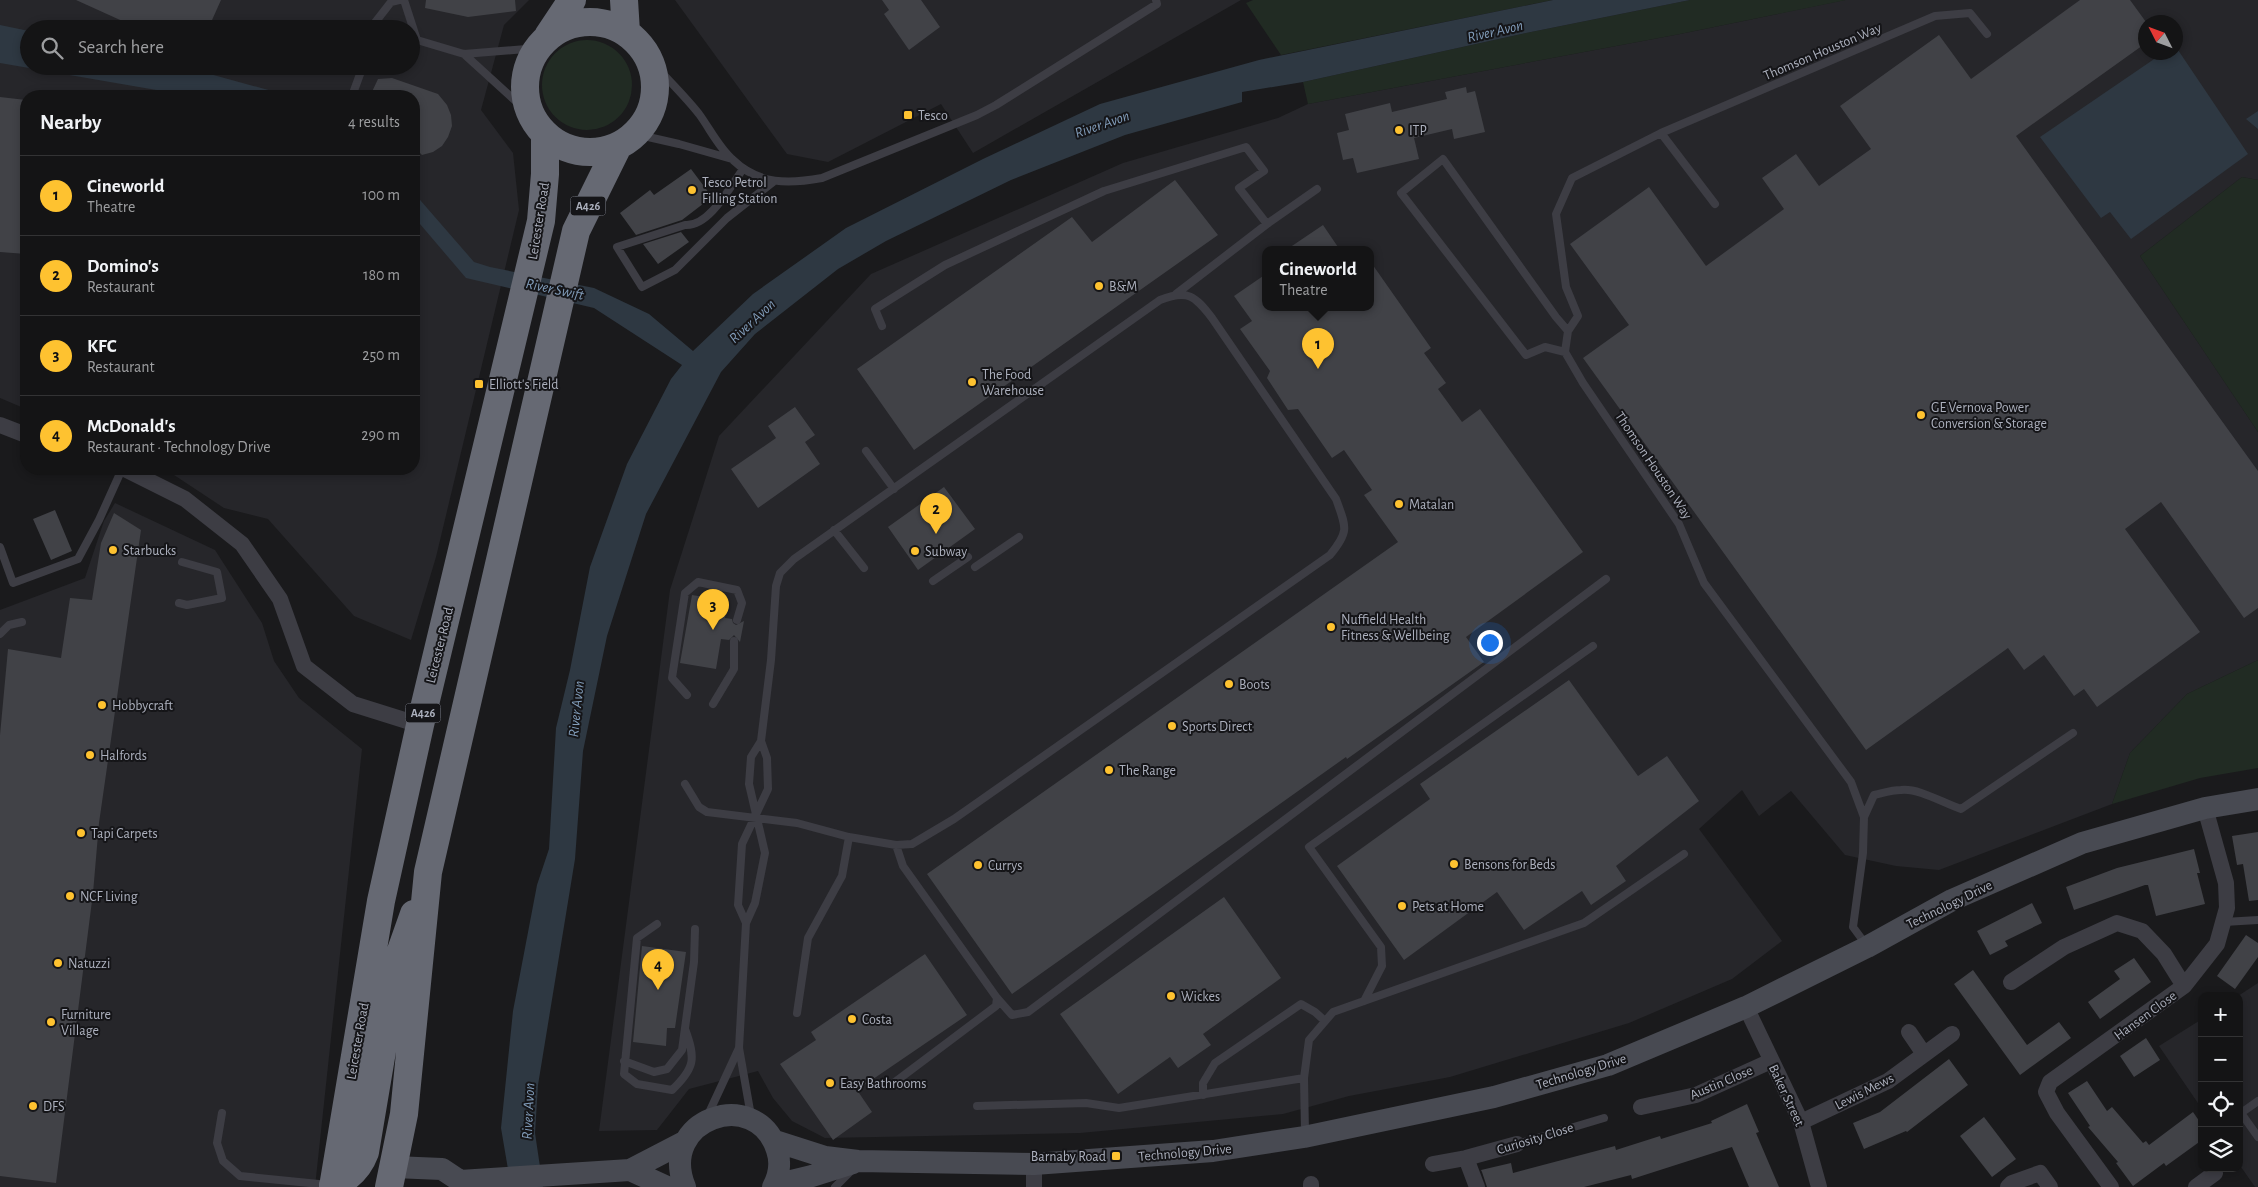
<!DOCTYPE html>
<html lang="en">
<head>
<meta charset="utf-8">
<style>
  body { margin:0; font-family:"Alegreya Sans",sans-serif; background:#212122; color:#f1f3f6 }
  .controls { position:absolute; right:15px; bottom:15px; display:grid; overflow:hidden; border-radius:10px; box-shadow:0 2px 8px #0003 }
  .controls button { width:45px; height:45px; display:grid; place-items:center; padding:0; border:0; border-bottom:1px solid #333334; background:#141415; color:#f1f3f6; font:25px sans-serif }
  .compass { position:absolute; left:2138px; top:15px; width:45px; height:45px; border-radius:50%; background:#141415; box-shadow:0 2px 8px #0003; rotate:312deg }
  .you { position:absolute; left:1489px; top:642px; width:18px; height:18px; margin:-12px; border:4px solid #fff; border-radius:50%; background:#1a73e8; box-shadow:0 0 0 8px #1a73e833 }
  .badge { display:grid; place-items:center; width:32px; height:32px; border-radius:50%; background:#fec230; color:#111; font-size:16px; font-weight:700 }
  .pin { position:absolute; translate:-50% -41px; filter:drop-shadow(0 1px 2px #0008) }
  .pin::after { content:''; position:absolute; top:26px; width:18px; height:15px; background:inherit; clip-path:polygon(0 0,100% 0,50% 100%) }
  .popup { position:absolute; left:1262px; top:246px; width:112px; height:65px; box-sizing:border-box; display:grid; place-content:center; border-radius:10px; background:#141415; filter:drop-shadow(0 1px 4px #0005); font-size:16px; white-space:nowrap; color:#9d9ea0 }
  .popup b { font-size:19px; color:#f1f3f6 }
  .popup::after { content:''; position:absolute; left:50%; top:100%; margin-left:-10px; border:10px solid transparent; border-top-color:#141415 }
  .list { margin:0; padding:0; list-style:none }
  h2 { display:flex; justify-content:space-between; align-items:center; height:65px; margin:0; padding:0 20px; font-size:21px }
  h2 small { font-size:16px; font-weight:400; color:#9d9ea0 }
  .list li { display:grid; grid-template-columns:32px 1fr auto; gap:15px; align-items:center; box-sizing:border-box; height:80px; padding:0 20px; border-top:1px solid #333334 }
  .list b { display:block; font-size:19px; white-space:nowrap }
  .list p { margin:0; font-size:16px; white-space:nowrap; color:#9d9ea0 }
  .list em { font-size:16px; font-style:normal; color:#9d9ea0 }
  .icon { flex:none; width:28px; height:28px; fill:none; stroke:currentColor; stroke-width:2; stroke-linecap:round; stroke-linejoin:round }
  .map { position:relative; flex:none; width:2258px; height:1187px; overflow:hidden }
  .search { position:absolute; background:#141415; box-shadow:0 2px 8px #0003; left:20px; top:20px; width:400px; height:55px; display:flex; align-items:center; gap:12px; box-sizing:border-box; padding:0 18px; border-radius:28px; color:#9d9ea0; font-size:19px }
  .panel { position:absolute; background:#141415; box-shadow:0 2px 8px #0003; left:20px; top:90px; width:400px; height:385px; border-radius:20px }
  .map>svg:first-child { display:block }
  .built { fill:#26262a; fill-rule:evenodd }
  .green { fill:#212b23 }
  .water { fill:#2e3842 }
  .building { fill:#414247 }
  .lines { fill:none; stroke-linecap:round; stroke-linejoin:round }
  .lane { stroke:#3d3d44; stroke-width:8 }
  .street { stroke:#3d3d44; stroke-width:16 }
  .secondary { stroke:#484a52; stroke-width:22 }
  .highway { stroke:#666973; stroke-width:28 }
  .poi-dot { fill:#fec230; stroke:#151518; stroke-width:2 }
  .labels { text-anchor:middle; stroke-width:4; stroke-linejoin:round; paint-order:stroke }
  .shield { fill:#151518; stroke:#7f828c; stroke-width:1 }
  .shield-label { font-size:12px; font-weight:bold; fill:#acb0bd }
  .street-label { font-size:14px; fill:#acb0bd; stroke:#151518 }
  .poi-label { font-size:14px; fill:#acb0bd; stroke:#151518; text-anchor:start }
  .water-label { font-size:15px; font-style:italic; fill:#819cb9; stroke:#151518 }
</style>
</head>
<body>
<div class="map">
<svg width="2258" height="1187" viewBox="0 0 2258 1187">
  <rect width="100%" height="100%" fill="#1a1a1c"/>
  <path class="built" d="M0,0H529L504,25L481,110L513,153L519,210L436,557L411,640L354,616L268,519L224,508L165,469H414V96H26V409L0,398ZM29,29H411V66H29Z
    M675,0H1241L973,153L941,104L828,162L787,154Z
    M1845,0H2258V180L2242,177L2140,256L2258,432V660L2187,694L2130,753L2112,804L1939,870L1896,866L1845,855L1791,791L1759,816L1742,790L1699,829L1782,941L1732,979L1629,1023L1450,1077L1349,1096L1283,1114L1080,1133L825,1138L792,1121L773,1098L758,1071L689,1089L657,1130L599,1131L670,590L719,436L871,274L1123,163L1278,118L1308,104L1680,34ZM2146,22H2176V52H2146ZM1266,250H1370V308H1266Z
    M115,503L215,550L262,623L274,661L299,698L362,749L315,1187H0V610L85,578L104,521Z
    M2258,983V1187H2255L2239,1164L2238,996Z
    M2202,1019V1109L2159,1046Z"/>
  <path class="green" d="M1253,0H1553L1281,55L1246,3Z
    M1690,0H1846L1680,34L1308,104L1303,82L1526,33Z
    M542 85a45 45 0 1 1 90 0a45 45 0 1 1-90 0Z
    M2242,177L2258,180V432L2140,256Z
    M2258,660V768L2200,778L2112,804L2130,753L2187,694Z"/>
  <path class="water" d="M1553,0H1690L1526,33L1303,82L1242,92V102L1125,135L1011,180L886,241L838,269L755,334L721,372L646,514L607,636L583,751L575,859L538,1085L535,1133L543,1187H511L501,1128L513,1011L537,885L549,849L556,728L570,670L590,567L627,464L671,379L682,365L594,308L466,278L414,217V193L474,262L490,267L594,288L649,314L693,351L753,294L846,228L983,159L1100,104L1259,60Z
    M0,25L29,31V66H181L290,96H191L0,63Z
    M2176,47L2248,154L2131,239L2110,212L2101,218L2040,137L2163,53L2176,52Z
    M2258,111V129L2246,119Z"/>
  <path class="building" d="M76,0H221L208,29H140Z
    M426,0H515L516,11L468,17L425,8Z
    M882,0H921L940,27L909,50L884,14L889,10Z
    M2080,0H2130L2146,22V43L2016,136L2258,471V608L2244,618L2161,502L2125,529L2200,632L2097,707L2084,689L2074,696L2044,655L2024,670L2008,648L1866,750L1583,358L1629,325L1570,244L1649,187L1706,266L1784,209L1762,178L1796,154L1819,186L1871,149L1840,106L1939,35L1971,79Z
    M392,78L438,94L447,105L451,115L452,126L448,137L442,146L433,152L422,155L414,147V96H370L378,79Z
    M1466,87L1467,93L1475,91L1485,132L1454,139L1452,129L1414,138L1419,159L1357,173L1353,158L1343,160L1337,133L1349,130L1345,114L1390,103L1392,112L1447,99L1445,92Z
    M0,97L26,100V254L0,252Z
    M691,169L712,197L682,220L636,235L620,213L650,190L654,195Z
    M1175,180L1218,235L914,450L857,369L1072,217L1092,242Z
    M1323,225L1340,250H1286Z
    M681,232L689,242L658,264L643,244Z
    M1370,261L1431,348L1424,353L1446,383L1438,389L1462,422L1480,409L1583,552L1466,637L1484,662L1347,759L1346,757L1012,994L927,874L1398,542L1364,495L1372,490L1344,450L1332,458L1298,409L1288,410L1267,378L1270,371L1240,329L1252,321L1234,296L1266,274V308H1370Z
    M795,407L815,435L805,442L820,464L758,508L731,469L776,438L768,426Z
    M944,487L975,529L918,570L888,527Z
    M55,510L72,551L51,560L33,519Z
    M114,513L141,530L99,823L93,893L56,1183L0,1176V735L8,649L61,658L70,598L92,600L101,543Z
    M692,595L728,601L725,618L732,619L733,623L736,625L744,621L740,642L734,635L729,640L721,639L716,669L680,663Z
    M1569,680L1638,776L1667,756L1699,801L1616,866L1626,881L1591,905L1582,891L1524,930L1497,892L1404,960L1337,866L1430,799L1420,784Z
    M2258,832V900L2249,901L2243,864L2237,865L2232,836Z
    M2194,849L2200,873H2197L2205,904L2156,916L2148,885H2145L2074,910L2066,887L2117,868Z
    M1224,897L1281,978L1203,1034L1211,1045L1178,1068L1170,1057L1118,1094L1060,1014Z
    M2032,903L2042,923L2005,941L2008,946L1990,955L1977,931Z
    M2246,935L2258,943V957L2235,989L2217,976Z
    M642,946L686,952L675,1028H667L666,1046L633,1042Z
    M925,954L967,1015L857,1090L872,1112L833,1140L780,1064L816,1040L811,1032Z
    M2134,958L2151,982L2100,1019L2088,1002L2120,979L2114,971Z
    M1973,970L2027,1045L2059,1022L2071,1038L2020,1075L1954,984Z
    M2146,1038L2160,1060L2134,1077L2120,1056Z
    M1949,1059L1968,1085L1907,1132L1906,1131L1864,1149L1853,1123L1880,1112Z
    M2087,1081L2107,1111L2112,1107L2143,1143L2146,1141L2149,1145L2193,1112L2202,1125V1140L2166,1166L2164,1163L2133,1186L2116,1163L2118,1162L2088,1127L2090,1126L2068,1093Z
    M1747,1104L1759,1132L1756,1133L1779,1187H1749L1732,1147L1632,1179L1631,1175L1584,1187H1487L1482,1172L1481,1170L1511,1163L1513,1173L1615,1146L1616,1150L1660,1136L1661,1139L1712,1123L1711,1121Z
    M1984,1117L2016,1159L1992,1177L1960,1136Z"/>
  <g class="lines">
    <path class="lane" d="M404,0L417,40
      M370,29L391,2L399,0
      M411,43L417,40L464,54L538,48
      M464,54L532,116
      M650,60C666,78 684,95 699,114C710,129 719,148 733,160C759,185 789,184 822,178L977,115L996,105L1157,4L1156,0
      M352,96L363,66
      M1661,133L1715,204
      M635,134L679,144L732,159
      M743,169C730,187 709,227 685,225L617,247L642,287L675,270L727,218L773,182
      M1176,294L1267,224L1317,189
      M882,326L875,309L945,265L1104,191L1246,147L1264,171L1239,188L1267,224
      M1565,352L1545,347L1526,355L1401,193L1443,159L1556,317L1568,331
      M866,451L894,489
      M834,530L864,568
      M0,547L13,583L78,559L99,520L122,469
      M975,567L1019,537
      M933,581L968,557
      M179,603L187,605L222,598L217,572L182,562
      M0,634L9,625L22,622
      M687,695L672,678L685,593L698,582L737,590L742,603L737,620
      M713,704L734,669V641
      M685,784L699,807L707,812L797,823L849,837L896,845L912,844L954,819L1330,555C1350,531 1346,527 1336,499L1212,318C1195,296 1188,289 1160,300L794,559L780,573L776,586L771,660L761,741L751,757L749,784L765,853L755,903L746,923L739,1048L751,1116
      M1864,817L1874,795C1883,793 1892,790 1901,790C1919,788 1943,803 1961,809L2073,733
      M896,845L903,866L997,998L1012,1015L1028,1012L1606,579
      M2224,922L2258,920
      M746,923L738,905L742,844L768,789L767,758L761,741
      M657,924L637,938L624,1074L637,1084L672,1090C695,1068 696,1059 685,1029
      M1867,946L1853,927L1863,853L1864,817L1851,782L1704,583L1679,524L1583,383L1565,352L1568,331L1578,316L1566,287L1556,214L1572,178L1661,133L1935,16L1970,13L1987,34
      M1364,1001L1382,966L1381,947L1309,847L1593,646
      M797,1013L808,938L842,876L849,837
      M624,1061L654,1072L667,1069L682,1050L694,962L695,929
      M891,1085L996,1006L997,998
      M1203,1095V1083L1215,1063L1301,1004L1315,1012L1325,1021
      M2258,1101L2241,1113L2258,1137
      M977,1106L1086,1103L1119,1108L1304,1078
      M222,1113L217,1143L223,1161L240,1176L329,1185
      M707,1117L739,1048
      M1305,1133L1304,1078L1309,1040L1333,1012L1584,923L1684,854
      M1517,1144L1604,1118
      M835,1187L851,1171"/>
    <path class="street" d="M0,425L26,435
      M125,469L185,499L242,544L280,599L304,666L353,704L420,725
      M2011,982L2064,947L2117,923L2142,931L2164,954L2184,986
      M1746,1007L1801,1122L1819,1187
      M1909,1032L1924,1054
      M1641,1107L1696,1095L1771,1061
      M1801,1122L1888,1081L1952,1034
      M1466,1158L1477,1187
      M1433,1164L1466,1158L1517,1144
      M1034,1187V1164
      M1311,1187V1184
      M2008,1187L2012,1183L2040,1173L2050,1187
      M2111,1187L2057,1113L2046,1092L2050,1082L2184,986L2217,944L2227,908L2226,883L2205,808
      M2196,1187L2215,1173"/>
    <path class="secondary" d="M775,1141L825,1157L858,1161L1034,1164L1213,1151L1304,1137L1494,1097L1608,1065L1746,1007L1867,947L1952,900L2082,843L2205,808L2258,799
      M394,1167L442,1169L460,1181L630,1170L684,1142
      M630,1170L667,1187
      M775,1185L812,1176L853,1163
      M685,1187C657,1119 756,1085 777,1150C781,1162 779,1176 773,1187"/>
    <path class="highway" d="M624,0L626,32
      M525 87a65 65 0 1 1 130 0a65 65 0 1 1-130 0Z
      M548,36L572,0
      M333,1185C349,1178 359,1168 365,1152L397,962L414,914
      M333,1187L381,901L420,725L541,221L545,174V134
      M389,1187L404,1114L428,872L576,231L618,146"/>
  </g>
  <g class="poi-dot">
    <rect x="903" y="110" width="10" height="10" rx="2.5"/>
    <circle cx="1399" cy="130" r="5"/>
    <circle cx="692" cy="190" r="5"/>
    <circle cx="1099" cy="286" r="5"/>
    <circle cx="972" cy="382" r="5"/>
    <rect x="474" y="379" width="10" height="10" rx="2.5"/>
    <circle cx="1921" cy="415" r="5"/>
    <circle cx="1399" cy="504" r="5"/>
    <circle cx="113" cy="550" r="5"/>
    <circle cx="915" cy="551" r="5"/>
    <circle cx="1331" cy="627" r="5"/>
    <circle cx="1229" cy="684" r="5"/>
    <circle cx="102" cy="705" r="5"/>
    <circle cx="1172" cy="726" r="5"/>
    <circle cx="90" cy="755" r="5"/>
    <circle cx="1109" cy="770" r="5"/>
    <circle cx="81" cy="833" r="5"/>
    <circle cx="1454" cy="864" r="5"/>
    <circle cx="978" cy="865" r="5"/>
    <circle cx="70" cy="896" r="5"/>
    <circle cx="1402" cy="906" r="5"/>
    <circle cx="58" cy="963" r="5"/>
    <circle cx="1171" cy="996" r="5"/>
    <circle cx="852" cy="1019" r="5"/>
    <circle cx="51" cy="1022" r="5"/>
    <circle cx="830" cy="1083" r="5"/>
    <circle cx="33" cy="1106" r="5"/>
    <rect x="1111" y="1151" width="10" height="10" rx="2.5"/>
  </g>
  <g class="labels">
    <g class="shield">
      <rect x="570.5" y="196.5" width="35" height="19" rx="4"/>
      <rect x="405.5" y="703.5" width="35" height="19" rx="4"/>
    </g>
    <g class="shield-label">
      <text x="588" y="210">A426</text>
      <text x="423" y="717">A426</text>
    </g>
    <g class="street-label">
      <text transform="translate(1822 51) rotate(-23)" y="5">Thomson Houston Way</text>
      <text transform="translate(538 221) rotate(-81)" y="5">Leicester Road</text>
      <text transform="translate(1654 465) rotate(56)" y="5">Thomson Houston Way</text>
      <text transform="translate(439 645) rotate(-76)" y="5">Leicester Road</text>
      <text transform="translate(1949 904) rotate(-26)" y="5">Technology Drive</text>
      <text transform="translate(2145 1015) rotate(-36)" y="5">Hansen Close</text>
      <text transform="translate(357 1041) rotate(-80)" y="5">Leicester Road</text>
      <text transform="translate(1581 1071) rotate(-17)" y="5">Technology Drive</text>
      <text transform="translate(1721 1082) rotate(-23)" y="5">Austin Close</text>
      <text transform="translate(1864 1091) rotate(-27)" y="5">Lewis Mews</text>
      <text transform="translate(1787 1095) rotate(65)" y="5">Baker Street</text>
      <text transform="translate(1535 1138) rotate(-17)" y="5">Curiosity Close</text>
      <text transform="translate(1185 1152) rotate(-5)" y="5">Technology Drive</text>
    </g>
    <g class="poi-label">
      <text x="918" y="120">Tesco</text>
      <text x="1409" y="135">ITP</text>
      <text x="702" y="187">Tesco Petrol<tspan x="702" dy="16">Filling Station</tspan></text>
      <text x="1109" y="291">B&amp;M</text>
      <text x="982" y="379">The Food<tspan x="982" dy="16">Warehouse</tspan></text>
      <text x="489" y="389">Elliott's Field</text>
      <text x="1931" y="412">GE Vernova Power<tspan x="1931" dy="16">Conversion &amp; Storage</tspan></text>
      <text x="1409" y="509">Matalan</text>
      <text x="123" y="555">Starbucks</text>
      <text x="925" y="556">Subway</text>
      <text x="1341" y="624">Nuffield Health<tspan x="1341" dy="16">Fitness &amp; Wellbeing</tspan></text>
      <text x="1239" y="689">Boots</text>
      <text x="112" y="710">Hobbycraft</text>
      <text x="1182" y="731">Sports Direct</text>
      <text x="100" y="760">Halfords</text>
      <text x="1119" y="775">The Range</text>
      <text x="91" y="838">Tapi Carpets</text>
      <text x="1464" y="869">Bensons for Beds</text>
      <text x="988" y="870">Currys</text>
      <text x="80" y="901">NCF Living</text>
      <text x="1412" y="911">Pets at Home</text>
      <text x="68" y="968">Natuzzi</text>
      <text x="1181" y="1001">Wickes</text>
      <text x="61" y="1019">Furniture<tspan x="61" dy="16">Village</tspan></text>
      <text x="862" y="1024">Costa</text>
      <text x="840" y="1088">Easy Bathrooms</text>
      <text x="43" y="1111">DFS</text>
      <text x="1106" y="1161" text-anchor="end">Barnaby Road</text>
    </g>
    <g class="water-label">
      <text transform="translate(1495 31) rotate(-13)" y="5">River Avon</text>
      <text transform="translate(1102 124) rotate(-19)" y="5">River Avon</text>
      <text transform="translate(555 289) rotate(12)" y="5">River Swift</text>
      <text transform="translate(752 321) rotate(-43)" y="5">River Avon</text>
      <text transform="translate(576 709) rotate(-84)" y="5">River Avon</text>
      <text transform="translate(528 1111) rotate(-87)" y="5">River Avon</text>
    </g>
  </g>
</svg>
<div class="controls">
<button>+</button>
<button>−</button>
<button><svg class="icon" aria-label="locate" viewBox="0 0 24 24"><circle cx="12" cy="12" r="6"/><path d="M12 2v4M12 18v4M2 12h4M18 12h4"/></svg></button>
<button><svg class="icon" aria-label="layers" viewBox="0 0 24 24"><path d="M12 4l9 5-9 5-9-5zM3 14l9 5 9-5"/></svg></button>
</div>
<svg class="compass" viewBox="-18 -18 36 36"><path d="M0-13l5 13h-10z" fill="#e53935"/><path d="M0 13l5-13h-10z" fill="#9d9ea0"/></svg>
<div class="you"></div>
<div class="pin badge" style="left:1318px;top:369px">1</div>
<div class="popup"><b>Cineworld</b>Theatre</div>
<div class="pin badge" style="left:936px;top:534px">2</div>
<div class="pin badge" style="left:713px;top:630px">3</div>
<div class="pin badge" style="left:658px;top:990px">4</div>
<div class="search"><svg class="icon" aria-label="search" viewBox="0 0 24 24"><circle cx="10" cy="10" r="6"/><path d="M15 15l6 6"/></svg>Search here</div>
<section class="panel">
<h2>Nearby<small>4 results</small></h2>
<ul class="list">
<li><span class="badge">1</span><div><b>Cineworld</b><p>Theatre</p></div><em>100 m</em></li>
<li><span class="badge">2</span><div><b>Domino's</b><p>Restaurant</p></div><em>180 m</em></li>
<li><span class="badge">3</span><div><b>KFC</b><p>Restaurant</p></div><em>250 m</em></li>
<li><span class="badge">4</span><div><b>McDonald's</b><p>Restaurant · Technology Drive</p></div><em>290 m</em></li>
</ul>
</section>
</div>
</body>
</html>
